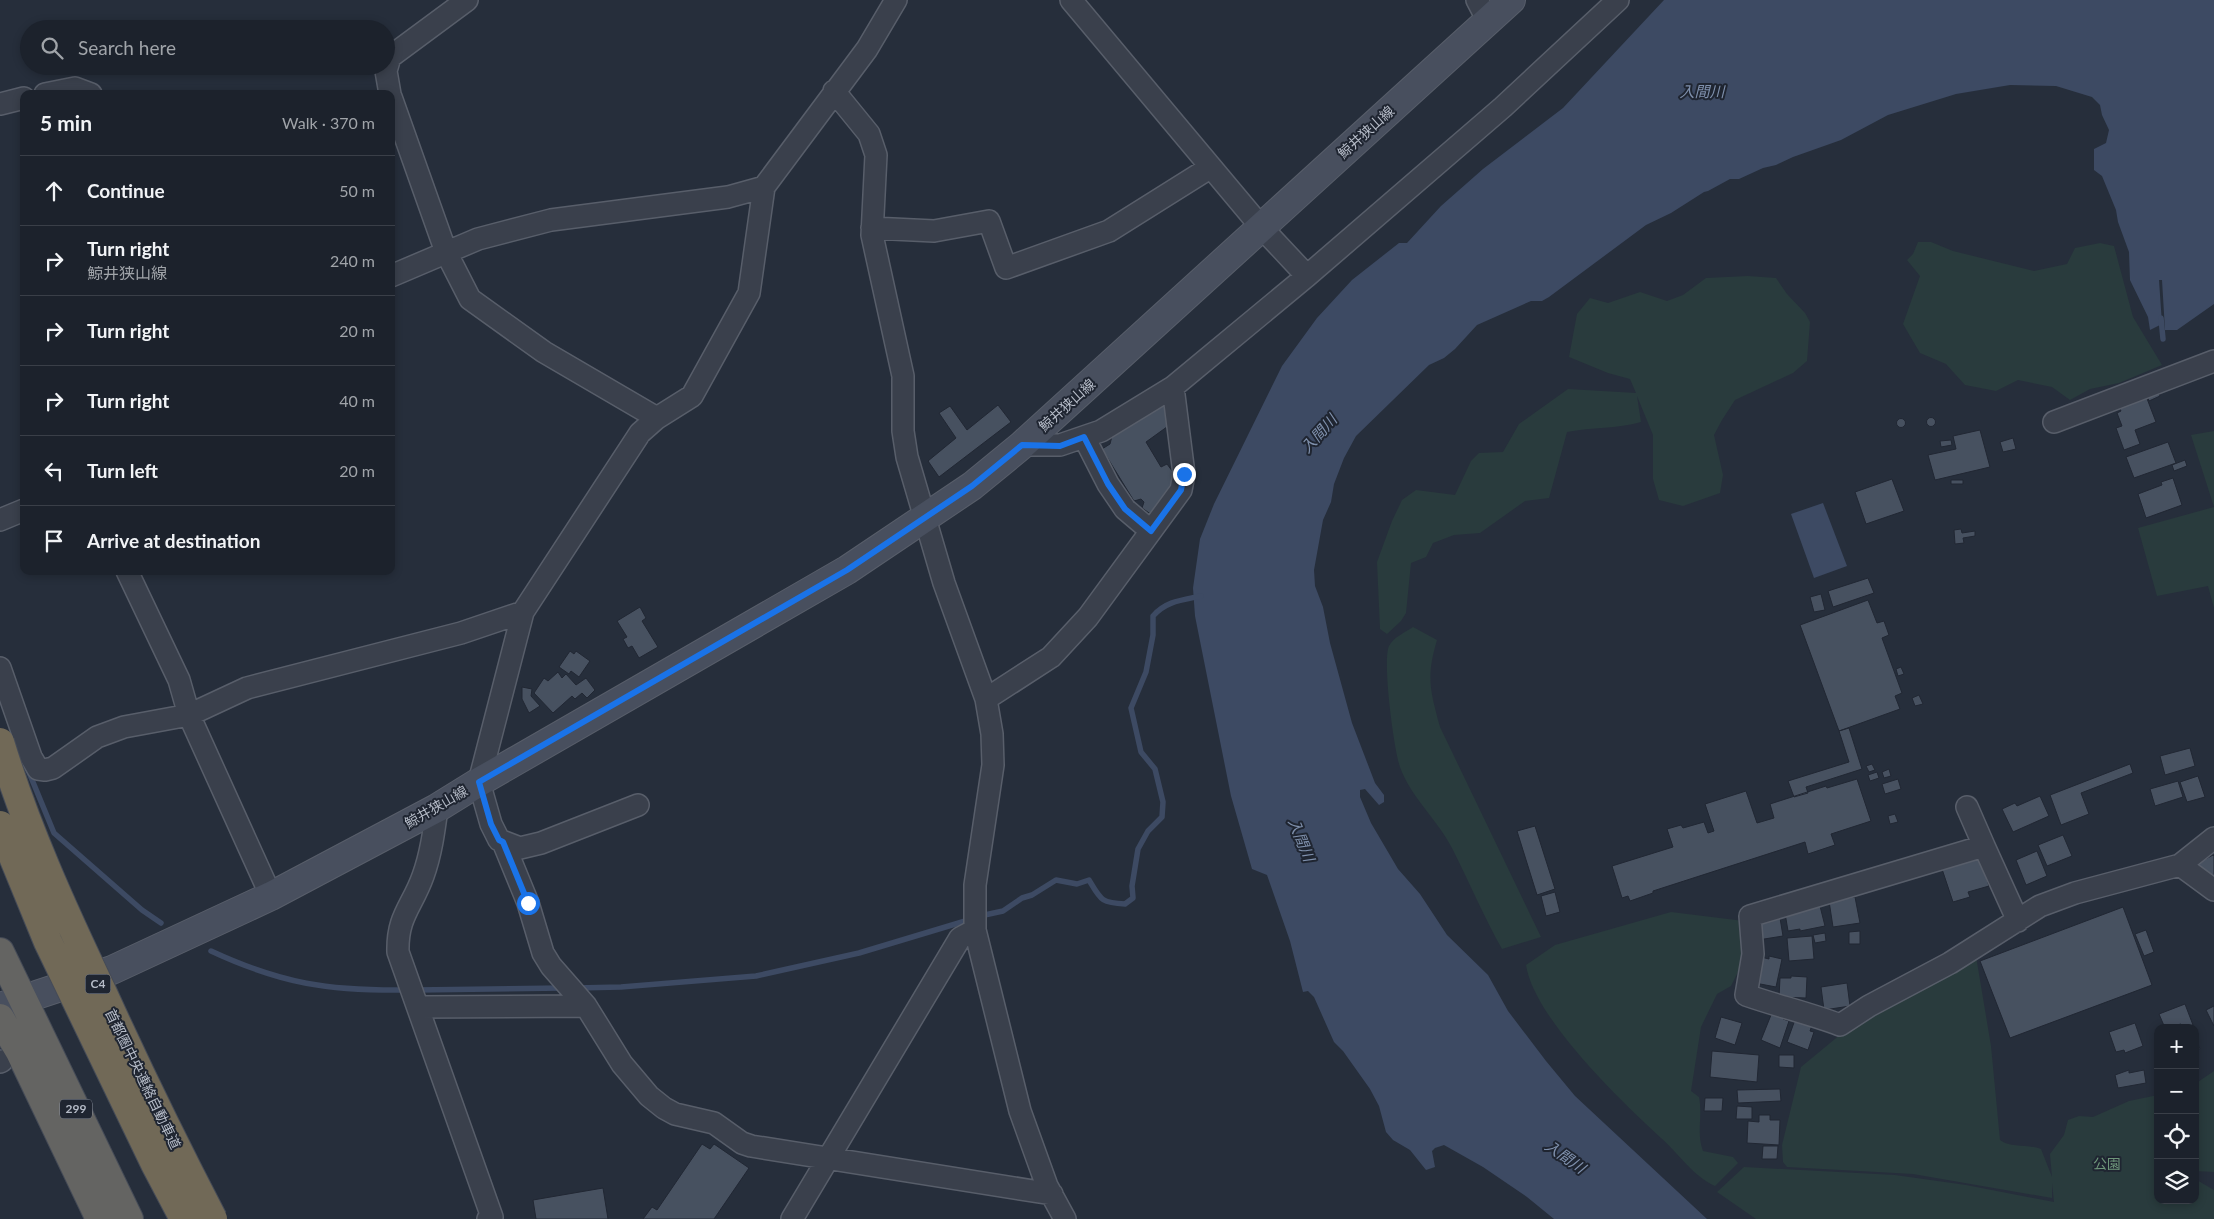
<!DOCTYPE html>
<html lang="en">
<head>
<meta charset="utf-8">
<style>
  body { margin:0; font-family:Lato,"Noto Sans JP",sans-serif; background:#292f38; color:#f1f3f6 }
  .controls { position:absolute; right:15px; bottom:15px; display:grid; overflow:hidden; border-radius:10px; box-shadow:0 2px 8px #0003 }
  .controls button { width:45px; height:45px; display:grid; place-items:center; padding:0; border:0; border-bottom:1px solid #3a3f48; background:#1c222c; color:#f1f3f6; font:25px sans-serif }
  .stop { position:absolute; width:15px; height:15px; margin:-11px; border:4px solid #1a73e8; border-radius:50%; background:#fff }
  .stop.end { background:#1a73e8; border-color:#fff; box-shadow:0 1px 5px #0008 }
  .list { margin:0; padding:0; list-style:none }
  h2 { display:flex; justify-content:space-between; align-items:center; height:65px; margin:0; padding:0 20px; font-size:21px }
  h2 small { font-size:16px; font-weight:400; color:#a0a4a9 }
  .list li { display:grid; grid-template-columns:32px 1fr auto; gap:15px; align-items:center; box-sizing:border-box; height:70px; padding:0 20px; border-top:1px solid #3a3f48 }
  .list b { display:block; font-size:19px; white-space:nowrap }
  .list p { margin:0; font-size:16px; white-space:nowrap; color:#a0a4a9 }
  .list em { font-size:16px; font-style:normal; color:#a0a4a9 }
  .icon { flex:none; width:28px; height:28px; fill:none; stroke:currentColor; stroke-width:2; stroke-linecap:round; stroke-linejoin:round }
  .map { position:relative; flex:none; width:2214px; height:1219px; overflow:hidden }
  .search { position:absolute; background:#1c222c; box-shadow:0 2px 8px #0003; left:20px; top:20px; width:375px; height:55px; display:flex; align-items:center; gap:12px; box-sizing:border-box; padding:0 18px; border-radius:28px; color:#a0a4a9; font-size:19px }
  .panel { position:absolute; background:#1c222c; box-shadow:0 2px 8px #0003; left:20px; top:90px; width:375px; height:485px; border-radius:10px }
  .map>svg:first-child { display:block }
  .green { fill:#293b3d }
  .water { fill:#3d4a63 }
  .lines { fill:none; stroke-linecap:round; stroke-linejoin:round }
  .stream { stroke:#3d4a63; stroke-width:5.5 }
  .building { fill:#475160; stroke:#212733 }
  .minor-casing { stroke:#585e6a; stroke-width:24 }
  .secondary-casing { stroke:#585e6a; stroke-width:30 }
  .trunk-casing { stroke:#454b57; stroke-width:30 }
  .minor { stroke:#3a404c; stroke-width:21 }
  .secondary { stroke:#484f5e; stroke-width:28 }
  .trunk { stroke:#646462; stroke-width:28 }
  .motorway-bridge-casing { stroke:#454b57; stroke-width:30; stroke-linecap:butt }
  .motorway-bridge { stroke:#716957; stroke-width:28 }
  .route { stroke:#1a73e8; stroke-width:6 }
  .labels { text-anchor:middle; stroke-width:4; stroke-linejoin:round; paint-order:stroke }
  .shield { fill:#1f2531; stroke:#888e9a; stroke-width:1 }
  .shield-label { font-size:12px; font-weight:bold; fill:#b5bbc7 }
  .street-label { font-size:14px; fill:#b5bbc7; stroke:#1f2531 }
  .park-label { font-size:14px; fill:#6e967a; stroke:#1f2531 }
  .water-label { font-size:15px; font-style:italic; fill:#7f90ac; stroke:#1f2531 }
</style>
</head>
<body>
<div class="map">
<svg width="2214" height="1219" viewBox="0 0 2214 1219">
  <rect width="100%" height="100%" fill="#262e3b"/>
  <path class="green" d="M1918,242H1931L1953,251L2034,271L2067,264L2075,248L2100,243L2114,246L2133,317L2162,365L2119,383L2090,389L2070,400L2052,387L2018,380L1996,391L1965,385L1946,364L1920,353L1903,324L1920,276L1907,260L1913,254Z
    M1748,276L1776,278L1787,294L1805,313L1810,322L1807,361L1793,373L1735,400L1722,420L1714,435L1723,475L1720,493L1683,506L1659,500L1653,479V435L1637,396L1641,422C1617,429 1592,427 1567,432L1549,498L1525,501L1480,533L1454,535L1433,543L1426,557L1411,563L1406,613L1401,621L1387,634L1380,629L1377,562L1392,521L1402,500L1416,490L1455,495L1471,461L1479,453L1503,452L1519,424L1568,389L1636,393L1630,379L1608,373L1569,357L1577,314L1590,298L1608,303L1640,292L1667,301L1683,295L1706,278Z
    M2214,431V608L2208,586L2157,596L2138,528L2214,507L2191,435Z
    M1413,627L1437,640C1426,677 1430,690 1440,727L1541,937L1502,949C1484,917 1470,884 1453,850C1439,821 1411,798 1400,767C1394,750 1382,661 1389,646C1394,637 1404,633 1413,627Z
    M1671,912L1744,921L1747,954L1731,986L1717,994L1701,1027L1691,1091L1699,1097C1703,1118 1696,1132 1703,1151L1733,1157L1738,1163L1715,1186C1693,1176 1679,1154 1661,1138C1621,1101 1534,1018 1526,965L1555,945Z
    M1976,956L1991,1046L2000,1140C2011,1148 2027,1144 2041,1149L2052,1177L2050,1154L2064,1135L2068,1120L2079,1116L2093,1117L2129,1101L2158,1095V1200H2195V1179L2214,1190V1219H1756L1717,1192L1744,1167L1895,1175L1966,1185L2054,1202L2052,1183V1198L1913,1174L1787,1167L1783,1162L1782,1145L1801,1067L1841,1034Z
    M2214,1071V1172L2195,1171V1084Z"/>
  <path class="water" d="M1664,0H2214V304L2177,330H2165L2162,280H2159L2162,324L2150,330L2148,317L2130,280L2129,252L2118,222L2116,210L2102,176L2094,170V149L2106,143L2109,130L2102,115L2100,105L2092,97L2056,86L2010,85L1956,94L1888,115L1841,140L1793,157L1776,165L1763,168L1739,179H1730L1708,191L1704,192L1671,213L1646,225L1549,297L1542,301H1531L1477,325L1455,349L1444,358L1429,365L1356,436L1344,458L1334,484L1331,502L1323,520L1314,570L1315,586L1323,607L1330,643L1352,723L1375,783L1384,795V802L1379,805L1365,789L1360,790V797L1371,823L1398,869L1420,894L1447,935L1488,975L1508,1011L1546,1061L1575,1096L1707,1219H1554L1527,1197L1483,1167L1444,1145L1435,1148L1432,1151L1435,1167L1426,1170L1410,1150L1393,1140L1386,1132L1379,1106L1370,1089L1343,1051L1334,1042L1314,997L1308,991L1303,992L1290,941L1267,875L1252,869L1231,796L1195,616L1193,588L1200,539L1214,504L1282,366L1317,318L1352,280L1399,243H1407L1441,206L1483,169L1563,108Z
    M1823,503L1847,566L1814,578L1791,514Z"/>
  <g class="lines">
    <path class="stream" d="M2161,318L2163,339
      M28,770L54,833L142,910L161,923
      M980,916L1003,911L1022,898L1032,895L1056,880L1077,884L1089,880C1101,900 1101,903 1125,904L1133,898L1132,886L1138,849L1148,831L1162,817L1163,802L1155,769L1141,752L1131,708L1146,672L1153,635V616C1166,601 1182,600 1201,596
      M211,951C282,984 329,991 407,990
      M576,988L621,987L756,976L859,953L972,919
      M416,990L562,988"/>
  </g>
  <path class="building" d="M2157,388L2160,396L2149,401L2146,392Z
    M2146,396L2156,422L2135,430L2140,444L2124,450L2116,428L2122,426L2117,413L2121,411L2119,407Z
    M998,405L1011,422L939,477L928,461L956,438L939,413L950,406L967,430Z
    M1157,406H1165L1171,424L1146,442L1161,467L1167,464L1178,479L1152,515L1142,508L1144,502L1141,499L1134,501L1102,449L1110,444L1112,436Z
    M1926.5 422a4.5 4.5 0 1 1 9 0a4.5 4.5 0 1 1-9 0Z
    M1896.5 423a4.5 4.5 0 1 1 9 0a4.5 4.5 0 1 1-9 0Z
    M1980,430L1990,467L1935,480L1928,455L1956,449L1953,436Z
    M2013,438L2016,449L2003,452L2000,442Z
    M1951,440L1952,445L1941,447L1940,441Z
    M2168,442L2176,463L2134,478L2126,457Z
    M2185,460L2187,466L2174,471L2172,465Z
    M2173,478L2182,505L2146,518L2138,494L2162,485L2161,482Z
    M1892,479L1904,511L1866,524L1855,492Z
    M1951,480H1963V484H1951Z
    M1961,529L1962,533L1975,531V536L1963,538L1964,543L1955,544L1954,530Z
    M1868,578L1874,593L1833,607L1828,591Z
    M1821,594L1825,610L1814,612L1810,597Z
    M1868,600L1877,623L1884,621L1889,635L1882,638L1902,693L1895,696L1900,709L1839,731L1800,625Z
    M640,607L646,618L642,621L658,647L639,658L632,646L628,648L623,639L627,637L617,621Z
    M570,651L574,654L576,651L590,661L579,677L571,671L569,674L559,667Z
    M1901,667L1904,674L1898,676L1896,669Z
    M558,672L562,678L566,674L576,685L586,678L595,690L587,698L582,693L575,699L572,696L553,713L534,693L544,678L548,681Z
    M522,687L532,689L531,696L540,706L529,713L522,699Z
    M1919,695L1923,704L1915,706L1912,698Z
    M1849,728L1862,769L1806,787L1808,793L1794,797L1788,781L1849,762L1839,731Z
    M2190,748L2195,766L2165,775L2160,756Z
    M1872,764L1875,770L1869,772L1866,766Z
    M2130,764L2133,773L2081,793L2089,814L2061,825L2050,795Z
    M1889,769L1891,776L1884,778L1882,772Z
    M1877,772L1879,778L1870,781L1868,775Z
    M2198,776L2205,797L2187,802L2180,782Z
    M1857,779L1871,821L1831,834L1835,845L1808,854L1805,842L1653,891V893L1630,901L1628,896L1622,898L1612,866L1673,847L1667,829L1681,825L1683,828L1704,822L1708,833L1714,831L1705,804L1746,791L1757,823L1774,818L1770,804L1826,786L1827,788Z
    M1898,779L1901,789L1885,794L1882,784Z
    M2178,781L2183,797L2155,806L2150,789Z
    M2040,796L2049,816L2013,832L2002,809L2015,803L2017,806Z
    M1895,814L1898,822L1890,824L1888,816Z
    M1535,826L1555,889L1537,895L1517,831Z
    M2063,835L2072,856L2047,866L2038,845Z
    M2037,851L2047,876L2026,885L2016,860Z
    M2213,855L2214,856V881L2207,878L2198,863Z
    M1980,857L1989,886L1968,892L1970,897L1953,902L1942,869Z
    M1555,892L1560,912L1546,916L1541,896Z
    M1855,897L1860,923L1833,927L1829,901Z
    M1820,906L1825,926L1800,931V929L1788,931L1785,913Z
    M2123,907L2152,985L2010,1038L1980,961Z
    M1780,918L1783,936L1758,940L1755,922Z
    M2146,930L2154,952L2144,956L2135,934Z
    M1860,931V944H1849V932Z
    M1825,933L1826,941L1815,943L1813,935Z
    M1812,936L1814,959L1789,961L1787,938Z
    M1769,956L1782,959L1776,987L1755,983L1761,957L1769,959Z
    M1791,976L1807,977L1806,998L1779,997L1780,978H1791Z
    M1847,983L1850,1006L1824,1010L1821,987Z
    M2185,1004L2193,1025L2184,1028H2182L2181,1024L2165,1028L2159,1014Z
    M2214,1006V1026L2206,1010Z
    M1773,1010L1784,1015L1783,1019L1789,1021L1780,1048L1761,1040Z
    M1721,1017L1742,1023L1735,1045L1715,1038Z
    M1796,1017L1812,1025L1810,1031L1814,1032L1808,1050L1787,1042Z
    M2135,1023L2143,1046L2125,1053L2124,1050L2116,1052L2109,1032Z
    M2195,1036L2200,1049L2195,1051Z
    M1712,1051L1759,1055L1757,1082L1710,1077Z
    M1779,1055H1794V1068L1779,1067Z
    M2129,1070V1073L2144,1070L2146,1083L2118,1088L2115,1075Z
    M1780,1089L1781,1101L1738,1103L1737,1090Z
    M1705,1098H1723L1722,1111H1704Z
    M1737,1106L1752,1107V1119H1736Z
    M1759,1115H1770V1120H1780L1779,1145L1747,1143L1748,1121L1759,1122Z
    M702,1144L710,1149L714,1144L749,1168L714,1219H643L652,1207L657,1210Z
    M1763,1146H1778L1777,1159H1762Z
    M603,1188L608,1219H536L533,1200Z"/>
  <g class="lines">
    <defs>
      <path id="minor" d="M1071,0L1262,228L1307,276
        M1477,0L1488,21
        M834,91L869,134L876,155L872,235L903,376V431L907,457L944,583L986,699L992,734L993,765L975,885V930L1020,1111L1047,1186L1065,1219
        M45,94L75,88L91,94
        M390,94L386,71L390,57L467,0
        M391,97L446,252L470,299L544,352L657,418
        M0,104L24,98
        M872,228L934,231L989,221L1006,268L1109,231L1211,167
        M391,276L478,239L551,220L728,197L764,187L867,49L896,0
        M2054,422L2214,361
        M1084,437L1108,484L1125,509L1151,531
        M1022,445H1060L1101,431L1173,387L1307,276L1503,107L1618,0
        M0,520L24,510
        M127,571L179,680L189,715L271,896
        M0,668L31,757L38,769L45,770L53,768L97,737L124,727L189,715L247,688L461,633L523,612
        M986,699L1051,657L1088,617L1181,490L1184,474L1173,387
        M638,805L541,843L520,848L499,840L491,824L479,782L523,612L640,433L657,418L692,396L749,293L764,187
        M1967,807L1984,846
        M437,808C434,831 431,854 423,876C412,907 397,916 398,952L492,1217L488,1219
        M503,842L528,903L543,953L551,966L586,1006L622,1064L649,1096L664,1108L675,1114L714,1123L742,1143L751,1146L1052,1194
        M2180,865L2214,890
        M2018,921L1984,846L1750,916L1753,954L1746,995C1777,1006 1809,1013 1840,1025L1869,1006L1950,963L2040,906L2075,893L2180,865L2214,838
        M419,1007L586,1006
        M0,1062L2,1061
        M792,1219L960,938L975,930"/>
      <path id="secondary" d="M0,1007L112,970L271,896L437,808L479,782L847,570L972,486L1022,445L1511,0"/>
      <path id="trunk" d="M0,952L129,1219
        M0,1018L20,1052L100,1219"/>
    </defs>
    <use href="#minor" class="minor-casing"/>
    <use href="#secondary" class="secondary-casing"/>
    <use href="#trunk" class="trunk-casing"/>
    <use href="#minor" class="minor"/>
    <use href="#secondary" class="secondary"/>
    <use href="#trunk" class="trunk"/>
    <defs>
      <path id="motorway-bridge" d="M0,742C26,828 63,909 102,991C137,1068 174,1144 213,1219
        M0,825L48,942L155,1164L184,1219"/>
    </defs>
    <use href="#motorway-bridge" class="motorway-bridge-casing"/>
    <use href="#motorway-bridge" class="motorway-bridge"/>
  </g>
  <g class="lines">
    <path class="route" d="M528,903L503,842L499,840L491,824L479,782L847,570L972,486L1022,445L1060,446L1084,437L1108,484L1125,509L1151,531L1181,490L1184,474"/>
  </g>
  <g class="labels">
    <g class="shield">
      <rect x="85.5" y="974.5" width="25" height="19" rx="4"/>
      <rect x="60" y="1099.5" width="32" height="19" rx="4"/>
    </g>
    <g class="shield-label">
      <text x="98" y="988">C4</text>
      <text x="76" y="1113">299</text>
    </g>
    <g class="street-label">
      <text transform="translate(1366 132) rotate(-42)" y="5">鯨井狭山線</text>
      <text transform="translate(1067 405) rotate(-42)" y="5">鯨井狭山線</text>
      <text transform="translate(436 807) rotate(-30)" y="5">鯨井狭山線</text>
      <text transform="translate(143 1079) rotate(64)" y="5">首都圏中央連絡自動車道</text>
    </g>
    <g class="park-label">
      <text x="2107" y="1169">公園</text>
    </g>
    <g class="water-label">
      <text x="1702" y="97">入間川</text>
      <text transform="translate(1319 434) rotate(-48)" y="5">入間川</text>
      <text transform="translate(1301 840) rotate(68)" y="5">入間川</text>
      <text transform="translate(1565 1157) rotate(35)" y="5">入間川</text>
    </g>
  </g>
</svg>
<div class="controls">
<button>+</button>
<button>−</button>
<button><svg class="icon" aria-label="locate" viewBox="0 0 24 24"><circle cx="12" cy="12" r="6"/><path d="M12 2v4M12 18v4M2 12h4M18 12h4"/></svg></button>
<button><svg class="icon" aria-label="layers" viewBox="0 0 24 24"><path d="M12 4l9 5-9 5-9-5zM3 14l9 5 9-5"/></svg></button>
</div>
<div class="stop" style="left:528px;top:903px"></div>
<div class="stop end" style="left:1184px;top:474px"></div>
<div class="search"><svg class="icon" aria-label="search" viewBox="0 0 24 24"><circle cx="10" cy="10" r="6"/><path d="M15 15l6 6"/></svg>Search here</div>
<section class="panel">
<h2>5 min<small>Walk · 370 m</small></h2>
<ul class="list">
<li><svg class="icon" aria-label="ahead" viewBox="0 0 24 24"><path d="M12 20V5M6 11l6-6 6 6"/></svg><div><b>Continue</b></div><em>50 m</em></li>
<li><svg class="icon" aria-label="right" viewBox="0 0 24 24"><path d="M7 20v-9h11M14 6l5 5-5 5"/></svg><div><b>Turn right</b><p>鯨井狭山線</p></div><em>240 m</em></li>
<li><svg class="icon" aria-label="right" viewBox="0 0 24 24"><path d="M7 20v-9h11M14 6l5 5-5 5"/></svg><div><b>Turn right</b></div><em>20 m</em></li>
<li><svg class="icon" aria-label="right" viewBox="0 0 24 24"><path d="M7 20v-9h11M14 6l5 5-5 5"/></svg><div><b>Turn right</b></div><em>40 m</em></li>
<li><svg class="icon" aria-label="left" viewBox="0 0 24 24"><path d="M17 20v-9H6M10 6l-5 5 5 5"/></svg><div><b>Turn left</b></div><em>20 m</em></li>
<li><svg class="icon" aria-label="arrive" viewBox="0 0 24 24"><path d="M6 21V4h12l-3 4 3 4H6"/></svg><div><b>Arrive at destination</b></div></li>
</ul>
</section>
</div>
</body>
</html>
